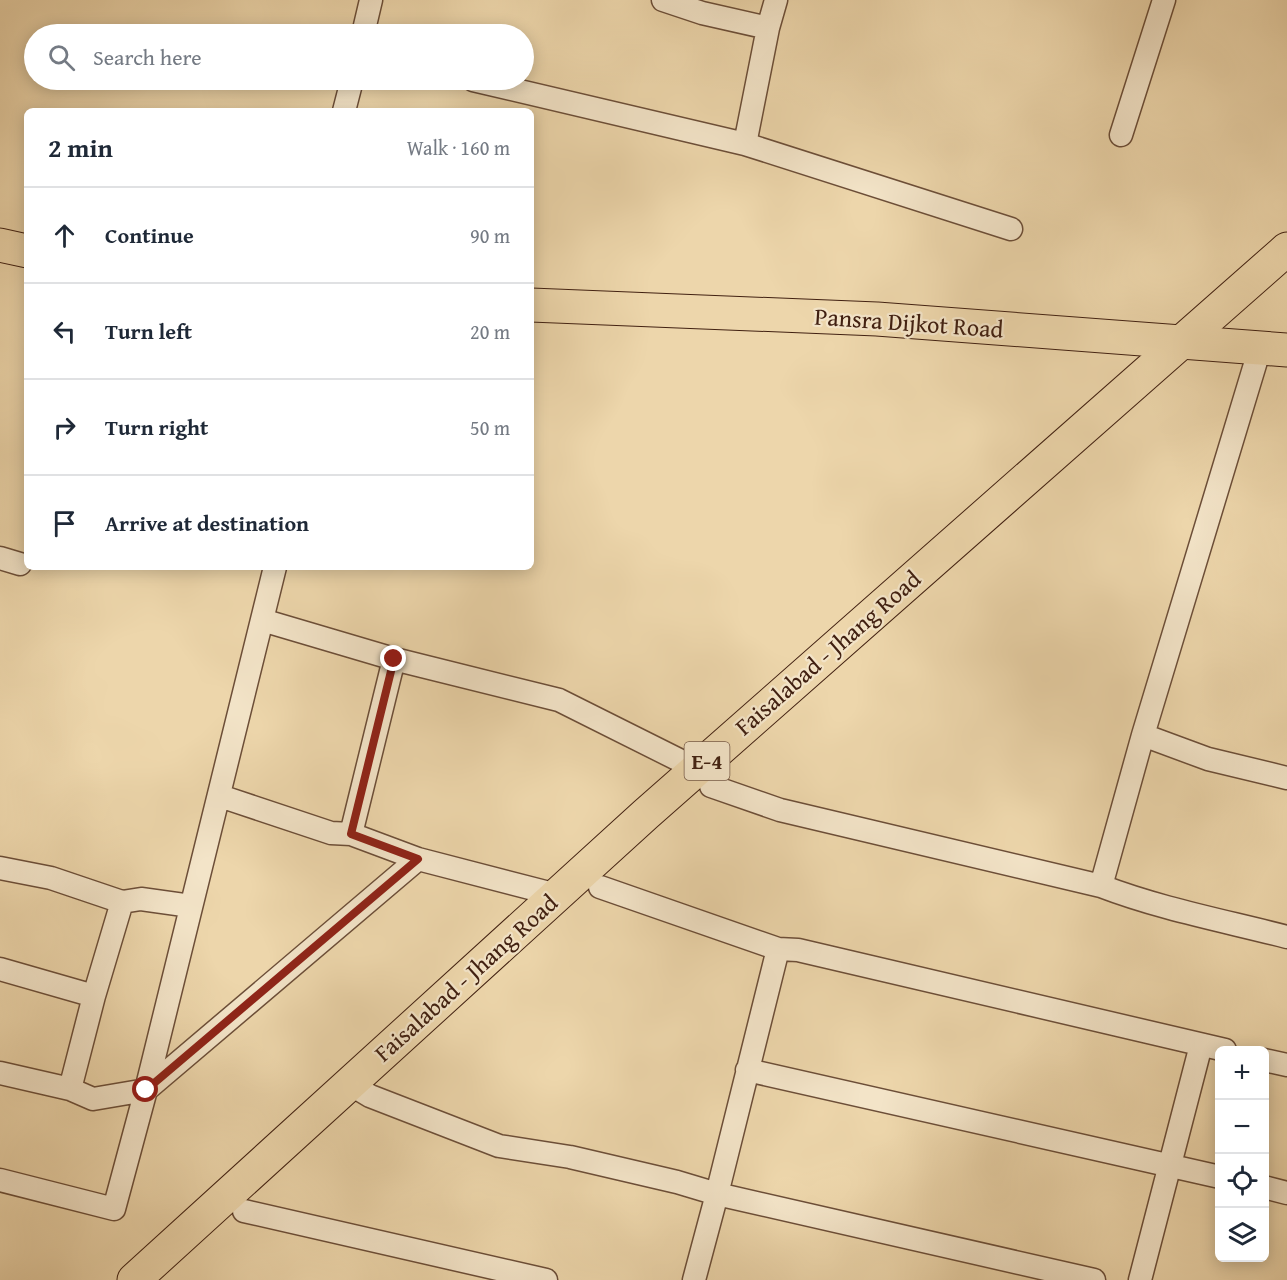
<!DOCTYPE html>
<html lang="en">
<head>
<meta charset="utf-8">
<style>
  body { margin:0; font-family:"Gentium Book Plus",serif; background:#f2f2f3; color:#1f2937 }
  .controls { position:absolute; right:18px; bottom:18px; display:grid; overflow:hidden; border-radius:9px; box-shadow:0 3px 15px #0003 }
  .controls button { width:54px; height:54px; display:grid; place-items:center; padding:0; border:0; border-bottom:2px solid #e0e1e3; background:#fff; color:#1f2937; font:30px sans-serif }
  .stop { position:absolute; width:18px; height:18px; margin:-14px; border:4px solid #8f2418; border-radius:50%; background:#fff }
  .stop.end { background:#8f2418; border-color:#fff; box-shadow:0 2px 6px #0008 }
  .list { margin:0; padding:0; list-style:none }
  h2 { display:flex; justify-content:space-between; align-items:center; height:78px; margin:0; padding:0 24px; font-size:26px }
  h2 small { font-size:20px; font-weight:400; color:#747a83 }
  .list li { display:grid; grid-template-columns:39px 1fr auto; gap:18px; align-items:center; box-sizing:border-box; height:96px; padding:0 24px; border-top:2px solid #e0e1e3 }
  .list b { display:block; font-size:22px; white-space:nowrap }
  .list em { font-size:20px; font-style:normal; color:#747a83 }
  .icon { flex:none; width:33px; height:33px; fill:none; stroke:currentColor; stroke-width:2; stroke-linecap:round; stroke-linejoin:round }
  .map { position:relative; flex:none; width:1287px; height:1280px; overflow:hidden }
  .search { position:absolute; background:#fff; box-shadow:0 3px 15px #0003; left:24px; top:24px; width:510px; height:66px; display:flex; align-items:center; gap:15px; box-sizing:border-box; padding:0 21px; border-radius:33px; color:#747a83; font-size:22px }
  .panel { position:absolute; background:#fff; box-shadow:0 3px 15px #0003; left:24px; top:108px; width:510px; height:462px; border-radius:9px }
  .map>svg:first-child { display:block }
  .lines { fill:none; stroke-linecap:round; stroke-linejoin:round }
  .minor-casing { stroke:#6c4e38; stroke-width:25 }
  .primary-casing { stroke:#412011; stroke-width:35 }
  .trunk-casing { stroke:#412011; stroke-width:35 }
  .minor { stroke:#f3e4c8; stroke-width:22 }
  .primary { stroke:#edd6ab; stroke-width:33 }
  .trunk { stroke:#edd6ab; stroke-width:33 }
  .route { stroke:#8f2418; stroke-width:8 }
  .labels { text-anchor:middle; stroke-width:4.5; stroke-linejoin:round; paint-order:stroke }
  .shield { fill:#f3e4c8; stroke:#765b48; stroke-width:1.5 }
  .shield-label { font-size:22px; font-weight:bold; fill:#412011 }
  .street-label { font-size:24px; fill:#412011; stroke:#f3e4c8 }
</style>
</head>
<body>
<div class="map">
<svg width="1287" height="1280" viewBox="0 0 1287 1280">
  <rect width="100%" height="100%" fill="#edd6ab"/>
  <filter id="stains"><feTurbulence type="fractalNoise" baseFrequency=".00333" numOctaves="4"/><feColorMatrix values="0 0 0 0 .2 0 0 0 0 .09 0 0 0 0 .02 0 0 0 .5 -.17"/></filter>
  <radialGradient id="worn" r=".72"><stop offset=".6" stop-color="#630" stop-opacity="0"/><stop offset="1" stop-color="#630" stop-opacity=".3"/></radialGradient>
  <g class="lines">
    <defs>
      <path id="minor" d="M663,0L702,13L768,28
        M363,34L371,0
        M473,80L745,144L1011,229
        M344,111L352,80
        M1121,135L1164,0
        M745,144L768,28L776,0
        M0,558L20,564
        M262,620L394,659L351,834
        M394,659L559,700L697,769
        M1143,735L1208,759L1287,778
        M711,786L780,810L1101,886C1161,909 1225,921 1287,937
        M220,796L331,833L351,834L418,859L557,895
        M0,868L51,878L122,902L141,899L191,906
        M1101,886L1143,735L1260,348
        M600,887L778,949L798,950L1225,1050
        M778,949L717,1194L1094,1280
        M0,969L94,996
        M1264,1060L1287,1065
        M747,1070L1220,1177
        M0,1073L70,1089L93,1099L146,1090L418,859
        M350,1084L370,1096L499,1146L570,1157L677,1182L717,1194L694,1280
        M70,1089L94,996L122,902
        M0,1180L114,1209L146,1090L275,567
        M1264,1187L1287,1193
        M244,1211L546,1280
        M1140,1280L1201,1045"/>
      <path id="primary" d="M0,245L27,251
        M531,305L877,319L1287,350"/>
      <path id="trunk" d="M134,1280L646,814L1287,249"/>
    </defs>
    <use href="#minor" class="minor-casing"/>
    <use href="#primary" class="primary-casing"/>
    <use href="#trunk" class="trunk-casing"/>
    <use href="#minor" class="minor"/>
    <use href="#primary" class="primary"/>
    <use href="#trunk" class="trunk"/>
  </g>
  <g class="lines">
    <path class="route" d="M146,1090L418,859L351,834L394,659"/>
  </g>
  <g class="labels">
    <rect class="shield" x="684.5" y="742" width="45" height="38" rx="4.5"/>
    <g class="shield-label">
      <text x="707" y="769">E-4</text>
    </g>
    <g class="street-label">
      <text transform="translate(909 323) rotate(4)" y="8">Pansra Dijkot Road</text>
      <text transform="translate(828 653) rotate(-41)" y="8">Faisalabad - Jhang Road</text>
      <text transform="translate(466 978) rotate(-42)" y="8">Faisalabad - Jhang Road</text>
    </g>
  </g>
  <rect width="100%" height="100%" filter="url(#stains)"/>
  <rect width="100%" height="100%" fill="url(#worn)"/>
</svg>
<div class="controls">
<button>+</button>
<button>−</button>
<button><svg class="icon" aria-label="locate" viewBox="0 0 24 24"><circle cx="12" cy="12" r="6"/><path d="M12 2v4M12 18v4M2 12h4M18 12h4"/></svg></button>
<button><svg class="icon" aria-label="layers" viewBox="0 0 24 24"><path d="M12 4l9 5-9 5-9-5zM3 14l9 5 9-5"/></svg></button>
</div>
<div class="stop" style="left:146px;top:1090px"></div>
<div class="stop end" style="left:394px;top:659px"></div>
<div class="search"><svg class="icon" aria-label="search" viewBox="0 0 24 24"><circle cx="10" cy="10" r="6"/><path d="M15 15l6 6"/></svg>Search here</div>
<section class="panel">
<h2>2 min<small>Walk · 160 m</small></h2>
<ul class="list">
<li><svg class="icon" aria-label="ahead" viewBox="0 0 24 24"><path d="M12 20V5M6 11l6-6 6 6"/></svg><div><b>Continue</b></div><em>90 m</em></li>
<li><svg class="icon" aria-label="left" viewBox="0 0 24 24"><path d="M17 20v-9H6M10 6l-5 5 5 5"/></svg><div><b>Turn left</b></div><em>20 m</em></li>
<li><svg class="icon" aria-label="right" viewBox="0 0 24 24"><path d="M7 20v-9h11M14 6l5 5-5 5"/></svg><div><b>Turn right</b></div><em>50 m</em></li>
<li><svg class="icon" aria-label="arrive" viewBox="0 0 24 24"><path d="M6 21V4h12l-3 4 3 4H6"/></svg><div><b>Arrive at destination</b></div></li>
</ul>
</section>
</div>
</body>
</html>
